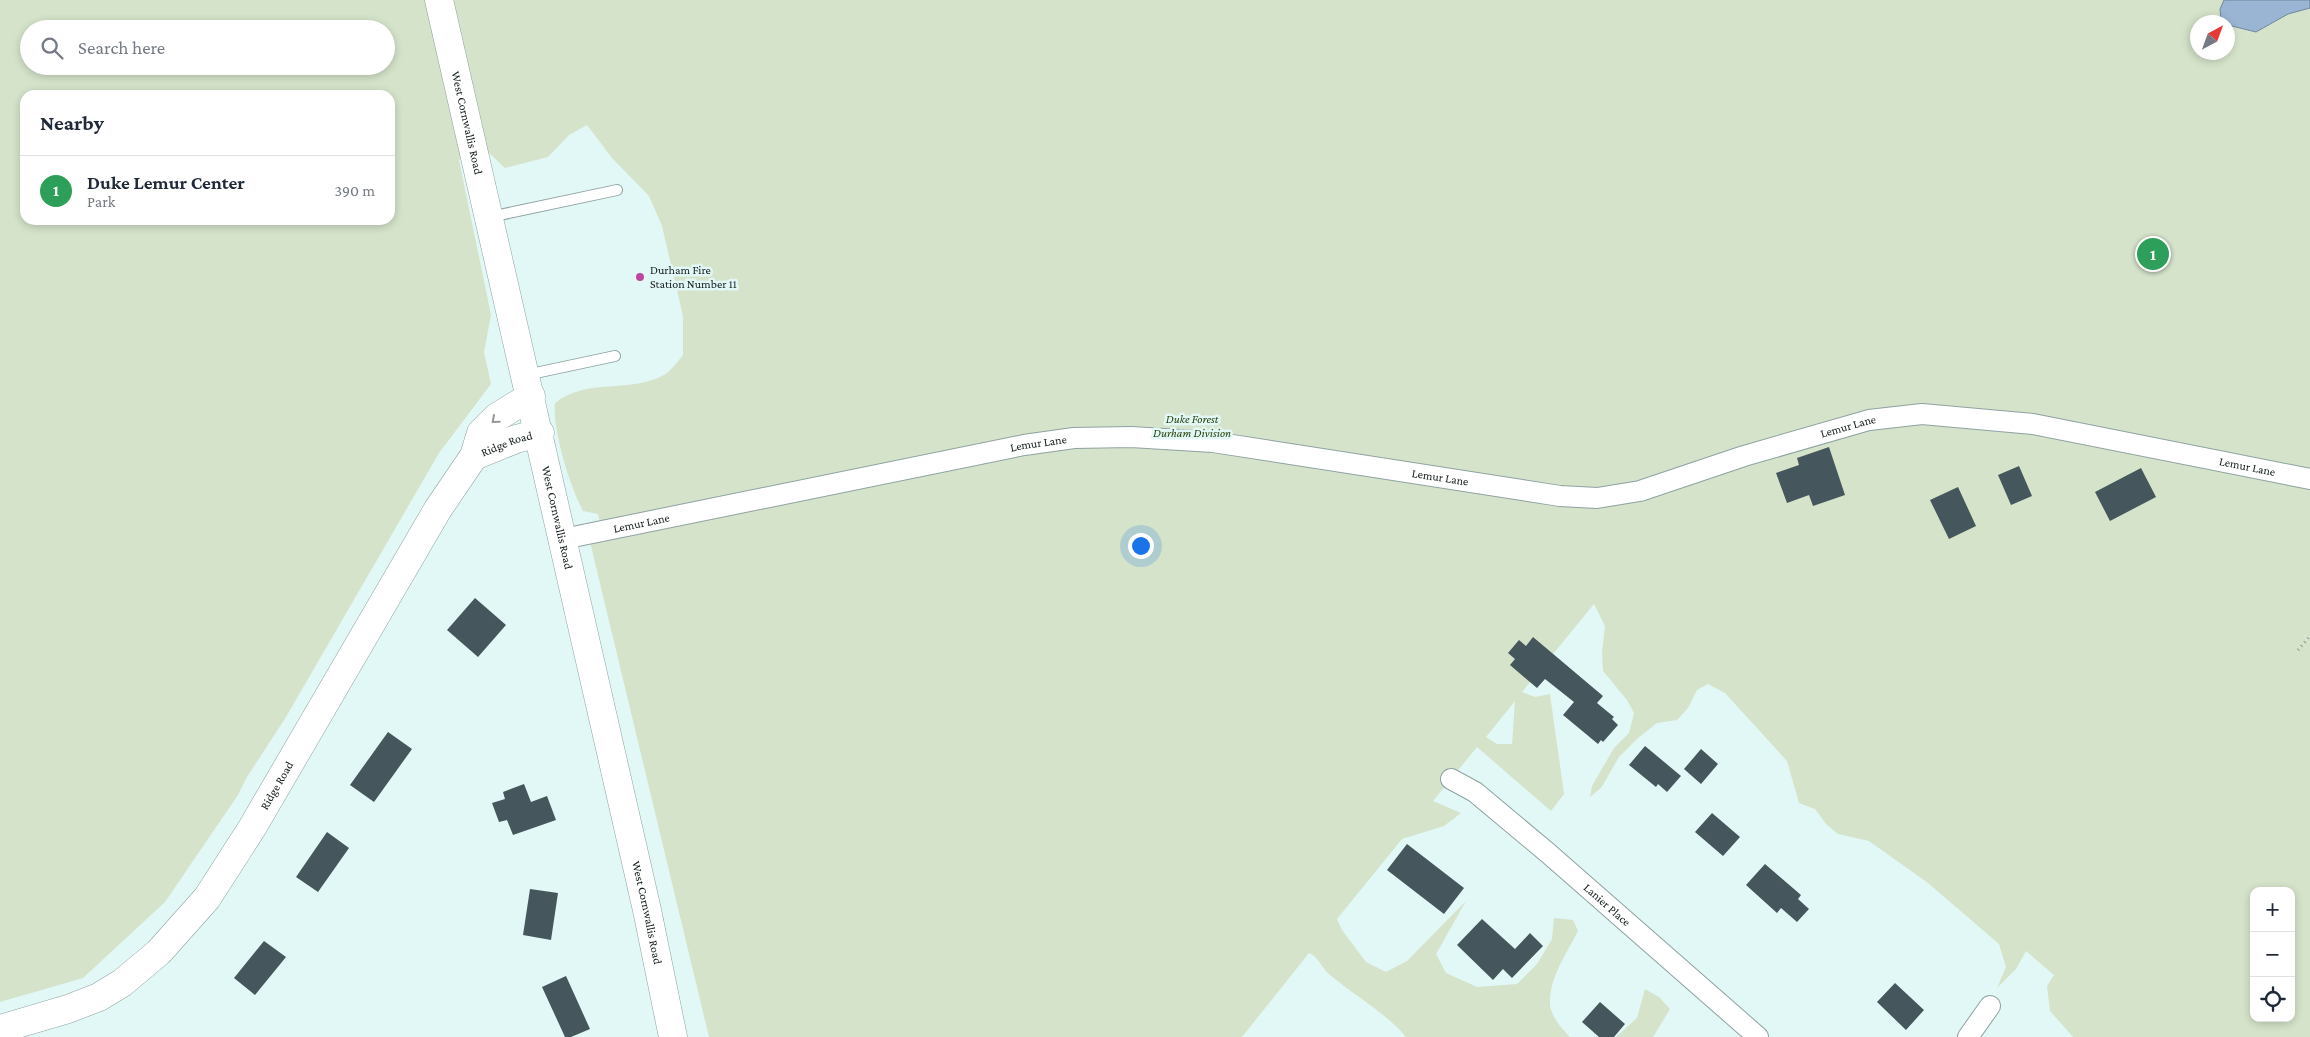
<!DOCTYPE html>
<html lang="en">
<head>
<meta charset="utf-8">
<style>
  body { margin:0; font-family:"Crimson Pro",serif; background:#f6f6f7; color:#1f2937 }
  .controls { position:absolute; right:15px; bottom:15px; display:grid; overflow:hidden; border-radius:10px; box-shadow:0 2px 8px #0003 }
  .controls button { width:45px; height:45px; display:grid; place-items:center; padding:0; border:0; border-bottom:1px solid #e0e1e3; background:#fff; color:#1f2937; font:25px sans-serif }
  .compass { position:absolute; left:2190px; top:15px; width:45px; height:45px; border-radius:50%; background:#fff; box-shadow:0 2px 8px #0003; rotate:41deg }
  .you { position:absolute; left:1140px; top:545px; width:18px; height:18px; margin:-12px; border:4px solid #fff; border-radius:50%; background:#1a73e8; box-shadow:0 0 0 8px #1a73e833 }
  .badge { display:grid; place-items:center; width:32px; height:32px; border-radius:50%; background:#be469b; color:#fff; font-size:16px; font-weight:700 }
  .pin { position:absolute; translate:-50% -50%; border:2px solid #fff; box-shadow:0 1px 5px #0006 }
  .list { margin:0; padding:0; list-style:none }
  h2 { display:flex; justify-content:space-between; align-items:center; height:65px; margin:0; padding:0 20px; font-size:21px }
  h2 small { font-size:16px; font-weight:400; color:#747a83 }
  .list li { display:grid; grid-template-columns:32px 1fr auto; gap:15px; align-items:center; box-sizing:border-box; height:70px; padding:0 20px; border-top:1px solid #e0e1e3 }
  .list b { display:block; font-size:19px; white-space:nowrap }
  .list p { margin:0; font-size:16px; white-space:nowrap; color:#747a83 }
  .list em { font-size:16px; font-style:normal; color:#747a83 }
  .icon { flex:none; width:28px; height:28px; fill:none; stroke:currentColor; stroke-width:2; stroke-linecap:round; stroke-linejoin:round }
  .map { position:relative; flex:none; width:2310px; height:1037px; overflow:hidden }
  .search { position:absolute; background:#fff; box-shadow:0 2px 8px #0003; left:20px; top:20px; width:375px; height:55px; display:flex; align-items:center; gap:12px; box-sizing:border-box; padding:0 18px; border-radius:28px; color:#747a83; font-size:19px }
  .panel { position:absolute; background:#fff; box-shadow:0 2px 8px #0003; left:20px; top:90px; width:375px; height:135px; border-radius:15px }
  .map>svg:first-child { display:block }
  .green { fill:#d5e3ca; fill-rule:evenodd }
  .water { fill:#99b5d3; stroke:#71879c }
  .building { fill:#45565c }
  .lines { fill:none; stroke-linecap:round; stroke-linejoin:round }
  .lane-casing { stroke:#8ea2a1; stroke-width:12 }
  .street-casing { stroke:#8ea2a1; stroke-width:22 }
  .secondary-casing { stroke:#8ea2a1; stroke-width:29 }
  .path { stroke:#8a9b99; stroke-width:3; stroke-dasharray:1 4; stroke-linecap:butt }
  .lane { stroke:#fff; stroke-width:10 }
  .street { stroke:#fff; stroke-width:20 }
  .secondary { stroke:#fff; stroke-width:28 }
  .oneway { stroke:#959898 }
  .poi-dot { fill:#be469b; stroke:#e2f8f6; stroke-width:2 }
  .labels { text-anchor:middle; stroke-width:5; stroke-linejoin:round; paint-order:stroke }
  .street-label { font-size:12px; fill:#131b1b; stroke:#e2f8f6 }
  .poi-label { font-size:12px; fill:#131b1b; stroke:#e2f8f6; text-anchor:start }
  .park-label { font-size:12px; font-style:italic; fill:#283f08; stroke:#e2f8f6 }
</style>
</head>
<body>
<div class="map">
<svg width="2310" height="1037" viewBox="0 0 2310 1037">
  <rect width="100%" height="100%" fill="#e2f8f6"/>
  <path class="green" d="M0,0H2310V1037H2073L2050,1011L2047,986L2054,975L2026,951L2016,969L1997,988L2006,967L1999,944L1928,883L1869,841L1838,834L1826,824L1815,809L1799,803L1787,761L1725,693L1708,684L1697,690L1688,708L1677,720L1657,723L1638,738L1619,757L1601,788L1590,797L1592,786L1614,748L1629,733L1634,713L1627,700L1603,671L1602,653L1605,626L1594,604L1522,692L1535,697L1550,694L1564,794L1551,811L1477,747L1433,801L1461,813L1444,826L1402,839L1337,919L1342,930L1366,962L1386,972L1407,961L1466,901L1436,954L1446,973L1477,987L1517,984L1537,964L1552,939L1554,918L1573,920L1578,931C1567,953 1549,978 1550,1004C1550,1015 1562,1029 1570,1037H1406C1385,1012 1355,996 1330,975C1322,969 1319,957 1309,953L1242,1037H709L590,542L603,537L598,514L583,511C570,487 552,429 555,403C589,377 628,394 664,375C671,371 678,361 683,355V316L662,226L649,196L612,158L587,125L569,135L548,157L505,168L488,152L486,144L459,160L491,315L484,352L491,384L439,453L286,717L247,777L238,795L165,902L83,978L0,1002ZM2198,22H2228V52H2198ZM29,29H386V66H29ZM25,95H390V220H25ZM1515,701L1512,744H1497L1486,737ZM2254,891H2291V1018H2254Z
    M1645,989L1659,997L1670,1009L1653,1037H1616L1637,1018Z"/>
  <path class="water" d="M2224,0H2310V8L2288,14L2256,32L2228,25V22L2221,20L2220,9Z"/>
  <path class="building" d="M1829,447L1845,495L1813,506L1809,495L1787,503L1776,473L1799,465L1797,458Z
    M2019,466L2032,496L2011,505L1998,475Z
    M2141,468L2156,497L2110,521L2095,492Z
    M1958,487L1976,526L1949,539L1930,500Z
    M475,598L506,625L478,657L447,630Z
    M1533,637L1603,696L1597,703L1614,717L1612,719L1618,725L1603,742L1601,740L1598,744L1563,715L1574,702L1545,679L1537,688L1510,665L1515,659L1508,653L1519,640L1526,646Z
    M388,732L412,749L374,802L350,785Z
    M1645,746L1681,776L1667,792L1658,784L1656,787L1629,765Z
    M1701,749L1718,764L1701,784L1684,769Z
    M524,784L531,802L547,796L556,820L513,835L507,820L499,822L492,803L505,799L503,792Z
    M1712,813L1740,837L1723,856L1695,832Z
    M327,832L349,848L318,892L296,877Z
    M1407,844L1464,888L1444,914L1387,870Z
    M1765,864L1801,895L1798,899L1809,909L1797,922L1781,908L1777,913L1746,885Z
    M530,889L558,893L551,940L523,935Z
    M1482,919L1515,949L1530,933L1543,946L1512,978L1503,969L1493,980L1457,945Z
    M264,941L286,957L255,995L234,978Z
    M566,976L590,1029L571,1037H565L542,987Z
    M1895,983L1924,1010L1906,1030L1877,1002Z
    M1600,1002L1625,1024L1614,1037H1599L1582,1022Z"/>
  <g class="lines">
    <defs>
      <path id="lane" d="M490,217L617,190
        M526,375L615,356"/>
      <g id="street">
        <path id="s1" d="M563,539L1024,445L1074,438L1131,437L1213,442L1560,496L1597,498L1640,491L1744,456L1869,420L1922,414L2033,424L2310,479"/>
        <path id="s2" d="M1451,779L1475,792L1548,853L1758,1037"/>
        <path d="M1968,1037L1990,1006"/>
      </g>
      <g id="secondary">
        <path id="s3" d="M439,0L647,910L673,1037"/>
        <path id="s4" d="M474,456L516,439L540,433"/>
        <path id="s5" d="M0,1029L68,1009L99,997L122,983L159,952L207,898L252,828L438,509L474,456L481,433L497,417L531,396"/>
      </g>
    </defs>
    <use href="#lane" class="lane-casing"/>
    <use href="#street" class="street-casing"/>
    <use href="#secondary" class="secondary-casing"/>
    <path class="path" d="M2298,650L2310,636"/>
    <use href="#lane" class="lane"/>
    <use href="#street" class="street"/>
    <use href="#secondary" class="secondary"/>
  </g>
  <defs><path id="oneway-chevron" d="M-2-3.5L2.5 0L-2 3.5" fill="none" stroke-width="1.6" stroke-linecap="round" stroke-linejoin="round" transform="scale(1.25)"/></defs>
  <use class="oneway" href="#oneway-chevron" transform="translate(495 420) rotate(139)"/>
  <circle class="poi-dot" cx="640" cy="277" r="5"/>
  <g class="labels">
    <g class="street-label">
      <text dy="4" stroke="none"><textPath href="#s3" startOffset="126">West Cornwallis Road</textPath></text>
      <text dy="4" stroke="none"><textPath href="#s1" startOffset="1310">Lemur Lane</textPath></text>
      <text dy="4" stroke="none"><textPath href="#s4" startOffset="35">Ridge Road</textPath></text>
      <text dy="4" stroke="none"><textPath href="#s1" startOffset="485">Lemur Lane</textPath></text>
      <text dy="4" stroke="none"><textPath href="#s1" startOffset="1715">Lemur Lane</textPath></text>
      <text dy="4" stroke="none"><textPath href="#s1" startOffset="890">Lemur Lane</textPath></text>
      <text dy="4" stroke="none"><textPath href="#s3" startOffset="531">West Cornwallis Road</textPath></text>
      <text dy="4" stroke="none"><textPath href="#s1" startOffset="80">Lemur Lane</textPath></text>
      <text dy="4" stroke="none"><textPath href="#s5" startOffset="384">Ridge Road</textPath></text>
      <text dy="4" stroke="none"><textPath href="#s2" startOffset="201">Lanier Place</textPath></text>
      <text dy="4" stroke="none"><textPath href="#s3" startOffset="936">West Cornwallis Road</textPath></text>
    </g>
    <g class="poi-label">
      <text x="650" y="274">Durham Fire<tspan x="650" dy="14">Station Number 11</tspan></text>
    </g>
    <g class="park-label">
      <text x="1192" y="423">Duke Forest<tspan x="1192" dy="14">Durham Division</tspan></text>
    </g>
  </g>
</svg>
<div class="controls">
<button>+</button>
<button>−</button>
<button><svg class="icon" aria-label="locate" viewBox="0 0 24 24"><circle cx="12" cy="12" r="6"/><path d="M12 2v4M12 18v4M2 12h4M18 12h4"/></svg></button>
</div>
<svg class="compass" viewBox="-18 -18 36 36"><path d="M0-13l5 13h-10z" fill="#e53935"/><path d="M0 13l5-13h-10z" fill="#747a83"/></svg>
<div class="you"></div>
<div class="pin badge" style="left:2153px;top:254px;background:#2e9e5b">1</div>
<div class="search"><svg class="icon" aria-label="search" viewBox="0 0 24 24"><circle cx="10" cy="10" r="6"/><path d="M15 15l6 6"/></svg>Search here</div>
<section class="panel">
<h2>Nearby<small></small></h2>
<ul class="list">
<li><span class="badge" style="background:#2e9e5b">1</span><div><b>Duke Lemur Center</b><p>Park</p></div><em>390 m</em></li>
</ul>
</section>
</div>
</body>
</html>
